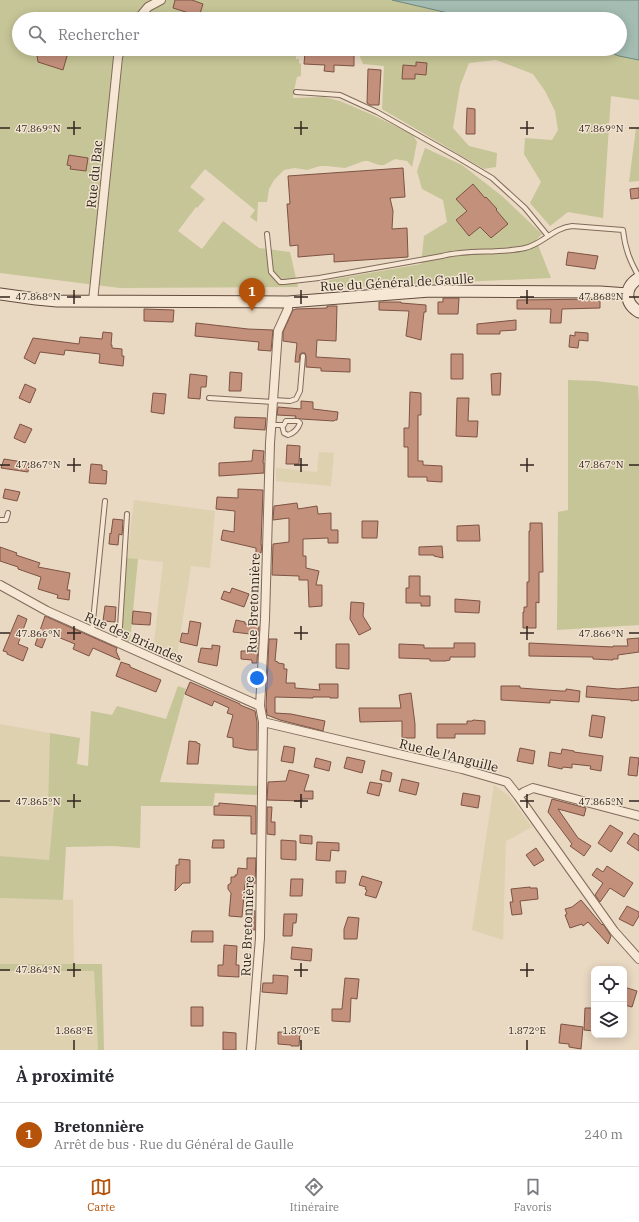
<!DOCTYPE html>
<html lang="fr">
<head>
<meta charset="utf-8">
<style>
  body { margin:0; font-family:"IBM Plex Serif",serif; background:#f7f7f7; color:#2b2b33 }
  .controls { position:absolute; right:12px; bottom:12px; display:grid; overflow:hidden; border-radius:8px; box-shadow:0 2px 10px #0003 }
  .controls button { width:36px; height:36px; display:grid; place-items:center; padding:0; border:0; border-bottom:1px solid #e1e1e2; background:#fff; color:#2b2b33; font:20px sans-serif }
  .you { position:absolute; left:257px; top:678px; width:14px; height:14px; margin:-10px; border:3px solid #fff; border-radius:50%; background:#1a73e8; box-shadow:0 0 0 6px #1a73e833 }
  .badge { display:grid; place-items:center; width:26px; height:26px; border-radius:50%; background:#b45309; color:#fff; font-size:13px; font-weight:700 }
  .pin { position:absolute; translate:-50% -33px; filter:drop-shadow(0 1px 2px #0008) }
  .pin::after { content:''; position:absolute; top:21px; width:14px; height:12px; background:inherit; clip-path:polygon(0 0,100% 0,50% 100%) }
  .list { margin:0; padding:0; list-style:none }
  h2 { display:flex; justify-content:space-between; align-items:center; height:52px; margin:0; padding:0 16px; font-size:17px }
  h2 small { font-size:13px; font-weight:400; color:#7c7c81 }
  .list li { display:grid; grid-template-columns:26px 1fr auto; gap:12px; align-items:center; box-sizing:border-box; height:64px; padding:0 16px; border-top:1px solid #e1e1e2 }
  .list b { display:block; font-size:15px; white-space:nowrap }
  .list p { margin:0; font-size:13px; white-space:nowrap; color:#7c7c81 }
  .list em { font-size:13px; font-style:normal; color:#7c7c81 }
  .icon { flex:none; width:22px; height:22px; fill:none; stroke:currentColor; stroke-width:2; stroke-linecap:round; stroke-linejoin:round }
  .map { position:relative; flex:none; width:639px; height:1050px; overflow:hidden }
  .search { position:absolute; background:#fff; box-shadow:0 2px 10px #0003; left:12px; right:12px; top:12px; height:44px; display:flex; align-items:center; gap:10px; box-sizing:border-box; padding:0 14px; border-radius:22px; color:#7c7c81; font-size:15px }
  .sheet { height:116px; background:#fff }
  nav { display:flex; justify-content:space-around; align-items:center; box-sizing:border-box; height:56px; border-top:1px solid #e1e1e2; background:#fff; font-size:11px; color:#7c7c81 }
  nav a { display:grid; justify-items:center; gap:2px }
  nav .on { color:#b45309 }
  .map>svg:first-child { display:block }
  .farmland { fill:#ded1b0 }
  .green { fill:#c6c597 }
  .water { fill:#a4bcb2; stroke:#6c897e }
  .building { fill:#c3907c; stroke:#7d5343 }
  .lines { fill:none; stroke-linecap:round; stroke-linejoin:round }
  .lane-casing { stroke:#816a5b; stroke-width:6 }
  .street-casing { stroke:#816a5b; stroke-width:10 }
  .secondary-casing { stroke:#634c3e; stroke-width:13 }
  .lane { stroke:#f5e7d4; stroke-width:4 }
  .street { stroke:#f5e7d4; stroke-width:8 }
  .secondary { stroke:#f5e7d4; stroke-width:11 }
  .ticks { fill:none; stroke:#32251e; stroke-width:1.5 }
  .labels { text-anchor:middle; stroke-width:3; stroke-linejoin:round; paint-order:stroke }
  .street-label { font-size:13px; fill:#32251e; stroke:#f1e4d1 }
  .ticks-label { font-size:10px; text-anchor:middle; fill:#32251e; stroke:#f1e4d1; stroke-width:3; stroke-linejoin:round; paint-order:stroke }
</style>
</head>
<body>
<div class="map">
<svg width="639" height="1050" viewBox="0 0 639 1050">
  <rect width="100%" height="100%" fill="#e9d8c2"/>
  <path class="farmland" d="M319,452L334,453L331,486L276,481V468L317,472Z
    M134,500L215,511L210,568L191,566L176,662L153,651L163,562L127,558Z
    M0,724L50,733L48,805L54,806L49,861L0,856Z
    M494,785L509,796L532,827L506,841L503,940L472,930Z
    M0,898L73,900L74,964H0Z
    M0,971H94L98,1049L102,1050H0Z"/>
  <path class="green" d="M0,0H639V100L611,96L603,218L568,212L550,226L530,203L541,182L524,154L525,138L552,140L558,130L555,111L545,91L533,74L496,60L469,63L460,86L453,128L469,146L497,153L496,167L484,169L382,109L384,66L363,64L357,49H620V19H19V49H325V52H296V59H299V63L301,64V76L297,77C296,84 293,91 293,98L323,97L340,101L375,116L413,135L417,142L412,167L407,161L395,159L384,165H379L368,161H364L345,168L327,166H320L307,170L295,168L289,169L284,170L274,180L269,189L267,202H258L257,222L250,217L255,210L205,169L190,187L205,199L197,208L196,207L178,231L202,249L223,221L259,248L290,252L298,287L120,288L0,273Z
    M636,128H639V181L629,182Z
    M425,148L462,165L502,196L542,234L536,240L551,278L330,288L329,280L421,264L424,236L447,222L443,200L422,189L417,171Z
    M568,380L596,381L638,386L639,404V625L557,630L558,512L568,510Z
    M127,558L138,559L130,642L121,639Z
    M178,686L186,689L160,782L258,786L257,795L215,793L213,806H141L140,848L112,846L66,847L63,900L0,898V856L49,860L54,806L48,805L50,733L80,738L77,764L88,766L91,711L112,715L117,706L166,719Z
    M0,964H102L104,1050H98L94,971H0Z"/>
  <path class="water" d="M392,0H639V60L619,56L602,49H620V19H474Z"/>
  <path class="building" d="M175,0H192L203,4L199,17L192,15V14L173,8Z
    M36,49H81L67,56L63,70L38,62Z
    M305,52L354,53V66L334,65V72L324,71L325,65L304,64Z
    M416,62L427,63L426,75L415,74V79H402L403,65L416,66Z
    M368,69L381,70L379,105H370L367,103Z
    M467,108L475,109V134H466Z
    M69,155L88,158L86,171L70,169L71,166L67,165Z
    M403,168L405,197L390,198L393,211L392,229L407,228L408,257L334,262V254L298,257V245L290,246L287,204H290L288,176Z
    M473,184L485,198L486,197L497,209L496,210L508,224L491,238L480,227L469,236L456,220L467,211L456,199Z
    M639,188V198L631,199L630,189Z
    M568,252L598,256L595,269L566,265Z
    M443,298H459L458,314H438V302H443Z
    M600,299V308L562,309L561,323H550L551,309H517V300Z
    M379,302H401V303L426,305V312H424L421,340L406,336L409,311L379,310Z
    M327,306H337L336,341L317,340L316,357L350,359V372L321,371V368L306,367V356L305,353H302L300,354L299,362H295L297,343L283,341V332L293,310L296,309L327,308Z
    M144,309L174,310L173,322L144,321Z
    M516,320V330L500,331V334H477V324Z
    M196,323L248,329L273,330L271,351L258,350L259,342L195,336Z
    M103,332L112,333L111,345H112V348L122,349V356H124L123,366L99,363L100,354L65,350L64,355L40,352L35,364L24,358L33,338L79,344L80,337L102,339Z
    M575,332L588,333V341L579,340L578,348L569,347L570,335L575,336Z
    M451,354H463V379H451Z
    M230,372L242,373L241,391H229Z
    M501,373L500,395H492L491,374Z
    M190,374L207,376L206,387H201L200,399L188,398Z
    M25,384L36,389L30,403L19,398Z
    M410,392L421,393V415H418V461H423V465L442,466V482L427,481V477H408V447H404V428H409Z
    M153,393L166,394L164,414L151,412Z
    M457,398H469L468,421H478L477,437L456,436Z
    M301,401L313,402V409L338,412L337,420H335L334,421L301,419L295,418L296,416L277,415L278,407L301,409Z
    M235,417L266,418L265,430L234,428Z
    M20,424L32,429L25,443L14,438Z
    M287,445L300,446L299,464H286Z
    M253,450L264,451L263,463H264V473L219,476V463L252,461Z
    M4,459L29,463L28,472L1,468Z
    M91,464L102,465V470L107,471L106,484L89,483Z
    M5,489L20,492L17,501L3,498Z
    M238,489L263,490L261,545H262L261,553H256V548L221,540L223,530L234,532L235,511L216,509L217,497L238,498Z
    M297,503L298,509L317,506L318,514L331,513V530H338V543H328V538L303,539V556H306V568L319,571L316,585H322V606L309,607L308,580H299V576L272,575L273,544L289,542V518L273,520L274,506Z
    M113,519L123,520L122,535L119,534L118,545L109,544L110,533L111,534Z
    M362,521H378L377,538H362Z
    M530,523H542L543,572H539V603L536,602V628H523V612H524V607H527V582H529V531H530Z
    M479,525L480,541H457V526Z
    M442,546L443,558L434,556V555H419V547Z
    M0,547L17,553L16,555L40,563L38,567L70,573L67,590H70L69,600L57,598L58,595L38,589L41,577L18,569V567L0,561Z
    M409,576H420V596H430V606H421V603H406V588H409Z
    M232,588L249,594L244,607L221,599L224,591L230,593Z
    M455,599L480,601L479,613L455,612Z
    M351,602L364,603L363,616L371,629L359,635L350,619Z
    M105,606L116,607L115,622L103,621Z
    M133,611L151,613L150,625L132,624Z
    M18,615L27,619L18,644L28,648L23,661L7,654V652L3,651Z
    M45,616L117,648L116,651L120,660L93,648L89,656L73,649L75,644L48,633L42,648L35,645Z
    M236,620L245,622V624L259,626V635L233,632Z
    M190,621L201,623L197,646L180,642L182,633L188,634Z
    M639,638V652L618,655V659H613V660L593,659V657L529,656V643L613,647V646H628L627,639Z
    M256,639H258L257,663H252V660L241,659V651H255Z
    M269,639H277L275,661L278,662V663L284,664V669H287L286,683H295V688L320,690L319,684H338V698H330V697H313V698L275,697V713L291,714L325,721L323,731L280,720L267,715L266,706Z
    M454,643H475V657H450V660L445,661H430V659L399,658V644L424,645V648H454Z
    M336,644H349V669L336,668Z
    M212,645L220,646L217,666L198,662L201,648L212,649Z
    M121,662L130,665V667L161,680L156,692L116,676Z
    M190,682L240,704V705L255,711L257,722V750H249L233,747V738L227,737L233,715L227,713L229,708L214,701L212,706L185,694Z
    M501,686H520V688L561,691H566V689L580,691L579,702L550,700V703L501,700Z
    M587,686L618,689L639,687V700L631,701V700L586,697Z
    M411,693L415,724V738H402V721L360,722L359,708H401L399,695Z
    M592,715L605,717L602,738L589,736Z
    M473,720L485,721V734H455V738H437V724H467V721H472Z
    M189,741L197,742V743L200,744L198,764H187Z
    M284,746L295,748L293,763L281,761Z
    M520,748L535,751L533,764L517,761Z
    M562,749L574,751V752L603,756L601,771L590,769L591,766L572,764V768L563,767L562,769L548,766L550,752L561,754Z
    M347,757L365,761L362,773L344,768Z
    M630,757L639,758L637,776L628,775Z
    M316,758L331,762L329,771L314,767Z
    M289,770L309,775L304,791H313V799H302V801L267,800L268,782L286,781Z
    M382,770L392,773L390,782L380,780Z
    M402,779L419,783L416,795L399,791Z
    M370,782L382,784L379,796L367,793Z
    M463,793L480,796L478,808L461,805Z
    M552,799L586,808L584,816L558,809L578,838L591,846L584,856L570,846L572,844L548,812Z
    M219,803L256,806V834H251V816L214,815V806H219Z
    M267,807H272L271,822H275V835L267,834Z
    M610,825L623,833L611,852L598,843Z
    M634,833L639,836V851L627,843Z
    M300,835L312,836V844L300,843Z
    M213,840H224V848H212Z
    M281,840L296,841V860L281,859Z
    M317,842L339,843V851L331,850L330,861L316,860Z
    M536,848L544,860L534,866L526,855Z
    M247,858H256L255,884H245L242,917L229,916L231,893L228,889V885L231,883V877H235V875H237L238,868L247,869Z
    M179,859L190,860V883H183L175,891L176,865H179Z
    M607,866L633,883L624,897L610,888L600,902L595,895L603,883L592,875L597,868L603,872Z
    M336,871H346L345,883H336Z
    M362,876L382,882L376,898L365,895L367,890L365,889L366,887L359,885Z
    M291,879H303L302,896H290Z
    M530,887V888H537L538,899L520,901L522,914L512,915L510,902H513L511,889Z
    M581,900L602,925L603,924L611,936L608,944L588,922L583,926L582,924L570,928L565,915L567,914L565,909L572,907Z
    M627,906L639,912V916L633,926L619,919Z
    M247,911H255V930H247Z
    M284,914H297L296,923H293L292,936H283Z
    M348,917L359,918L357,939H344V929Z
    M192,931H213V942H191Z
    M224,945L237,946L236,965H239V977L218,976V965H223Z
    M292,947L312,949L311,961L291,959Z
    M273,975L288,976L287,994L262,992L263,983H273Z
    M345,978L359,979L357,999L351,998L350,1022L332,1021V1009H342Z
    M624,987L637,991L632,1007L624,1005Z
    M191,1007H203V1026H191Z
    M585,1008H594V1031L584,1030Z
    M561,1024L583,1027L581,1049L569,1047V1044L559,1043Z
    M223,1032L236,1033V1050H223Z
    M278,1032L300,1033L299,1046H291V1045L278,1044Z"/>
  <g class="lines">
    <defs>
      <path id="lane" d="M296,92L340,95L377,112L457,157L492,178L525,208L548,236
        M267,234L271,272L280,282H284L319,278L442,256C469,249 498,254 525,248C543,244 553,228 572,226L623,230C625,249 630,261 639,277
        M209,398L273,402
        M273,400L290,401L296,399L300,391L303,356
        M271,425H284L286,421H298L300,423C298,429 294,433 288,435L284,433L282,425
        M0,520H6L8,513
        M92,631L105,501
        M119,643L127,514"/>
      <path id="street" d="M138,19L148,7L161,0
        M93,301L118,57L121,49
        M0,585L47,611L260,706
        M263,722L462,769L507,782L518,796L614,931L639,959
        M518,796L524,792L533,788L639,816
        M251,1050L260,938L263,722L260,706L265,619L270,443L278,331L288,309V302"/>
      <path id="secondary" d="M639,278C624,287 624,303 639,312
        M0,294L36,299L57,301L288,302L430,291L600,292L628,294"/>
    </defs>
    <use href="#lane" class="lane-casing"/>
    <use href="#street" class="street-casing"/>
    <use href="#secondary" class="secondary-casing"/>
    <use href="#lane" class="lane"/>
    <use href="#street" class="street"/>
    <use href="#secondary" class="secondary"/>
  </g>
  <path class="ticks" d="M74,121V135M301,121V135M527,121V135M0,128H10M67,128H81M294,128H308M520,128H534M629,128H639M74,290V304M301,290V304M527,290V304M0,297H10M67,297H81M294,297H308M520,297H534M629,297H639M74,458V472M301,458V472M527,458V472M0,465H10M67,465H81M294,465H308M520,465H534M629,465H639M74,626V640M301,626V640M527,626V640M0,633H10M67,633H81M294,633H308M520,633H534M629,633H639M74,794V808M301,794V808M527,794V808M0,801H10M67,801H81M294,801H308M520,801H534M629,801H639M74,963V977M301,963V977M527,963V977M0,970H10M67,970H81M294,970H308M520,970H534M74,1040V1050M301,1040V1050M527,1040V1050"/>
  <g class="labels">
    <g class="street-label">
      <text transform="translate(94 174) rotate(-84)" y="5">Rue du Bac</text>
      <text transform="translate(397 282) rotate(-3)" y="5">Rue du Général de Gaulle</text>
      <text transform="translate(253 603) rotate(-88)" y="5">Rue Bretonnière</text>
      <text transform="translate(134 637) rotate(24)" y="5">Rue des Briandes</text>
      <text transform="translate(449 755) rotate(14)" y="5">Rue de l'Anguille</text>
      <text transform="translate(247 926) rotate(-88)" y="5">Rue Bretonnière</text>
    </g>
  </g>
  <g class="ticks-label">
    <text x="38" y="132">47.869°N</text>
    <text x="601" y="132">47.869°N</text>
    <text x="38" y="300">47.868°N</text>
    <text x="601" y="300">47.868°N</text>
    <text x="38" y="468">47.867°N</text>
    <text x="601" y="468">47.867°N</text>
    <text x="38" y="637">47.866°N</text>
    <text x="601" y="637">47.866°N</text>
    <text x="38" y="805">47.865°N</text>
    <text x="601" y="805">47.865°N</text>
    <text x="38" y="973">47.864°N</text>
    <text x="74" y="1034">1.868°E</text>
    <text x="301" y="1034">1.870°E</text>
    <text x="527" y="1034">1.872°E</text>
  </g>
</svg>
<div class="controls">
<button><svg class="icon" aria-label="locate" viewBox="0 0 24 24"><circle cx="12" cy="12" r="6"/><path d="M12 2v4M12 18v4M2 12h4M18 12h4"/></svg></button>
<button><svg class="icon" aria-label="layers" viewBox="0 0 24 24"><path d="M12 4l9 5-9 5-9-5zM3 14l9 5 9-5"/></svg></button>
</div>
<div class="you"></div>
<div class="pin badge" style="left:252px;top:311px">1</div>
<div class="search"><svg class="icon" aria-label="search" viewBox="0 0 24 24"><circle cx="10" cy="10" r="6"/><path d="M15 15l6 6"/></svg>Rechercher</div>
</div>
<section class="sheet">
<h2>À proximité<small></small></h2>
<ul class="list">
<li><span class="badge">1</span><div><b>Bretonnière</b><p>Arrêt de bus · Rue du Général de Gaulle</p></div><em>240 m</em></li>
</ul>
</section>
<nav>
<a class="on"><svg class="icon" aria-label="map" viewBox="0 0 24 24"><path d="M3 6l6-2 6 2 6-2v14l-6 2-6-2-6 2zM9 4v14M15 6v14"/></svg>Carte</a>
<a><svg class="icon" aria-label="directions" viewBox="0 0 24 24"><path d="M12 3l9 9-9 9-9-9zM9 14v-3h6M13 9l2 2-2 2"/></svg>Itinéraire</a>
<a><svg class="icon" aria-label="saved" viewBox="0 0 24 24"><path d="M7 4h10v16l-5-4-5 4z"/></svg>Favoris</a>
</nav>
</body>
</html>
